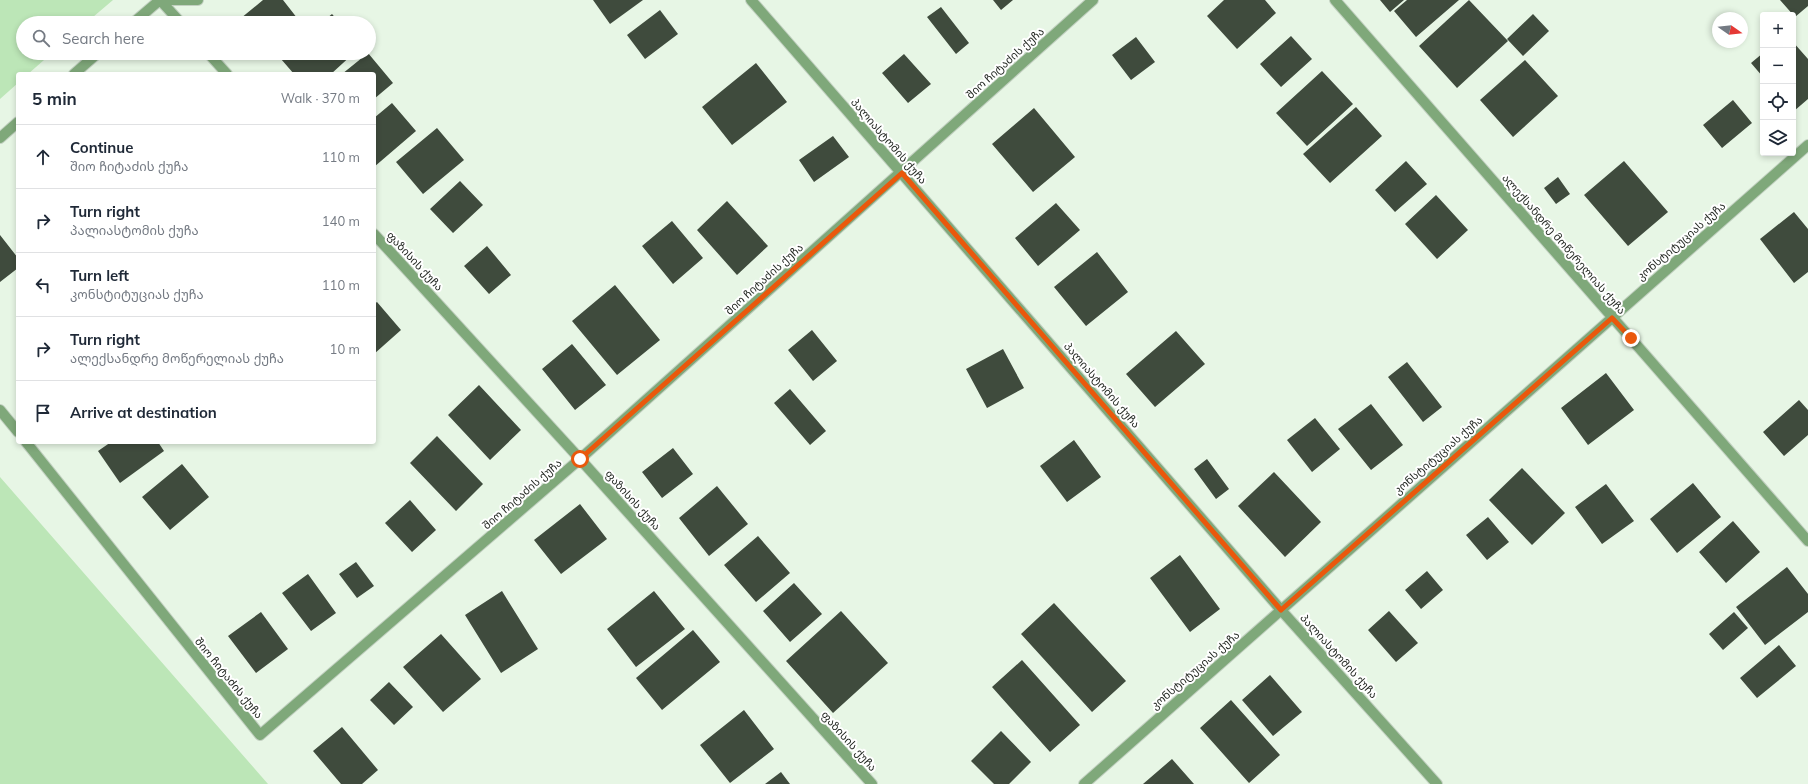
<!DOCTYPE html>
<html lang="en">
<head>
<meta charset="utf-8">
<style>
  body { margin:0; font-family:Mulish,"Noto Sans Georgian",sans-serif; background:#f6f6f7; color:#1f2937 }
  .controls { position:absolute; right:12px; top:12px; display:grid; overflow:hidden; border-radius:4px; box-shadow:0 2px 6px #0003 }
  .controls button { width:36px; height:36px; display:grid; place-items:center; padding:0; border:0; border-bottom:1px solid #e0e1e3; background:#fff; color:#1f2937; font:20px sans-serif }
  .compass { position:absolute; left:1712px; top:12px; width:36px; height:36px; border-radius:50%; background:#fff; box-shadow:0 2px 6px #0003; rotate:104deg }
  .stop { position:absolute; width:12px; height:12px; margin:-9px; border:3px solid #ea580c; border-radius:50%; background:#fff }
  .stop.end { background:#ea580c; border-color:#fff; box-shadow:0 1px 4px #0008 }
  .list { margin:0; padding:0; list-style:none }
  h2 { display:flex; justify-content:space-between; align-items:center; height:52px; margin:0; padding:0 16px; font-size:17px }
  h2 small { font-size:13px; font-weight:400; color:#747a83 }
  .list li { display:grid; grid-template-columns:26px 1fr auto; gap:12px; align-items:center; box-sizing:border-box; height:64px; padding:0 16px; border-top:1px solid #e0e1e3 }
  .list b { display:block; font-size:15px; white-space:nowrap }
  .list p { margin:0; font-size:13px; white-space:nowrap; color:#747a83 }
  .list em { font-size:13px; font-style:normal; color:#747a83 }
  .icon { flex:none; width:22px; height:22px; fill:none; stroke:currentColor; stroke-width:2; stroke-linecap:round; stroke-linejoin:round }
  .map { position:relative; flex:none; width:1808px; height:784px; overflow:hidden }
  .search { position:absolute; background:#fff; box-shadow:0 2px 6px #0003; left:16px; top:16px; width:360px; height:44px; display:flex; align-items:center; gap:10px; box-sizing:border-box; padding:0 14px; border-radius:22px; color:#747a83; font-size:15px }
  .panel { position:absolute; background:#fff; box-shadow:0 2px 6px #0003; left:16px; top:72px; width:360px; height:372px; border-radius:4px }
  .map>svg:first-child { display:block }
  .green { fill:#bce6b7 }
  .building { fill:#3f4b3d }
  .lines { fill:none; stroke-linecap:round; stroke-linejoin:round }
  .street-casing { stroke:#c2d0c1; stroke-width:12 }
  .street { stroke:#7fa87a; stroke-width:10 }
  .route { stroke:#ea580c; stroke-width:5 }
  .labels { text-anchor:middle; stroke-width:4; stroke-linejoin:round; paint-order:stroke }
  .street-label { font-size:11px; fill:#1c211b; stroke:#fff }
</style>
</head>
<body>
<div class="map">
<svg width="1808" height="784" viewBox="0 0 1808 784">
  <rect width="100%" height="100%" fill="#e7f6e5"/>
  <path class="green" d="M0,0H113L86,23H23V53H52L28,74H18V83L0,99Z
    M0,477L268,784H0Z"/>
  <path class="building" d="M263,0H283L301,23H235Z
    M593,0H643L610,24Z
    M993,0H1013L1001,10Z
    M1224,0H1265L1276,13L1237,49L1207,16Z
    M1380,0H1404L1390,12Z
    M1407,0H1459L1416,37L1394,11Z
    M1469,0L1508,41L1457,88L1419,46Z
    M1780,0H1808V6L1795,17Z
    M941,7L969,43L956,54L927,17Z
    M660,10L678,34L645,59L627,35Z
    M332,14L340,23H321Z
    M1533,14L1549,31L1523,56L1507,39Z
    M1291,36L1312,59L1281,87L1260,64Z
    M1136,37L1155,62L1131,80L1112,55Z
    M1793,42L1808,59V99L1794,111Z
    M255,53H267L260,59Z
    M288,53H354L331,74H294L281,59Z
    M368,53L393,83L374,99V74H342Z
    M1763,53V77L1751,63Z
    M904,54L931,84L908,103L882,73Z
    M1525,60L1558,96L1513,137L1480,100Z
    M756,63L787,102L732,145L702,107Z
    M1322,71L1353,104L1307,146L1276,113Z
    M1733,100L1752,123L1722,148L1703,125Z
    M392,103L416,131L374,167V118Z
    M1356,107L1382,136L1330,183L1303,154Z
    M1034,108L1075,157L1033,192L992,144Z
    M437,128L464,160L423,194L396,162Z
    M833,136L849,157L814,182L799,160Z
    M1406,161L1427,184L1395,212L1375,190Z
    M1624,161L1668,212L1628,246L1584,195Z
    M1558,177L1570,194L1556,204L1544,188Z
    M460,181L483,205L453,233L430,209Z
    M1436,195L1468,230L1437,259L1405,224Z
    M727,201L768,246L737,275L697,230Z
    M1056,203L1080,230L1038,266L1015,238Z
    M1794,212L1808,229V272L1794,283L1760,239Z
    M672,221L703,258L673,284L642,246Z
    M0,235L18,258V268L0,282Z
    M487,246L511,275L489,294L464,266Z
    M1097,252L1128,292L1086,326L1054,287Z
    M615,285L660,340L617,375L572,321Z
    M377,302L401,330L374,354V304Z
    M812,330L837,361L813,381L788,350Z
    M1176,331L1205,364L1155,407L1126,374Z
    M572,344L606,385L575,410L542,369Z
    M1003,349L1024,388L987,408L966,369Z
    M1407,362L1442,407L1423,422L1388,377Z
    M1606,373L1634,410L1588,445L1561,408Z
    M479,385L521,430L490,460L448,415Z
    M790,389L826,431L810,445L774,403Z
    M1799,400L1808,410V435L1784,456L1763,432Z
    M1371,404L1403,445L1371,470L1338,429Z
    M1315,418L1340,449L1312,472L1287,440Z
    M437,436L483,484L456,511L410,463Z
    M1074,440L1101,477L1067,502L1040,466Z
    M111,442H158L164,451L120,483L98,451Z
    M673,448L693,474L662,498L642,472Z
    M1207,459L1229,489L1216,499L1194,469Z
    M182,464L209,497L170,530L142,497Z
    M1522,468L1565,513L1532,545L1489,500Z
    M1274,472L1321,522L1285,557L1238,506Z
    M1693,483L1721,517L1677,553L1650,519Z
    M1606,484L1634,521L1602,544L1575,507Z
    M717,486L748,524L709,556L679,518Z
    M410,500L436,530L412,552L385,523Z
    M580,504L607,539L561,574L534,540Z
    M1488,517L1509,542L1487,560L1466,535Z
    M1733,521L1760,552L1726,583L1699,552Z
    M758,536L790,573L756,602L724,565Z
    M1180,555L1220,609L1190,632L1150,578Z
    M356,562L374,586L357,598L339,574Z
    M1787,567L1808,594V612L1765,645L1736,607Z
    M1427,571L1443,590L1421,609L1405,590Z
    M308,574L336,613L311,631L282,593Z
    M794,583L822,614L790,642L763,611Z
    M502,591L538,649L501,673L465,615Z
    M654,591L685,629L636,667L607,629Z
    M1054,603L1126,681L1092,712L1021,634Z
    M841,611L888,663L833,713L786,661Z
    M1389,611L1418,643L1396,662L1368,630Z
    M261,612L288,649L256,673L228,636Z
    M1734,612L1748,628L1723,650L1709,634Z
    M693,630L720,662L662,710L636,678Z
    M441,634L481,679L443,712L403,667Z
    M1779,645L1796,666L1757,698L1740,678Z
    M1022,660L1080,725L1050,752L992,687Z
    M1270,675L1302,712L1273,736L1242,700Z
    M389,682L413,707L394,725L370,700Z
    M1231,700L1280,755L1249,783L1200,728Z
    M744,710L774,749L730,783L700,745Z
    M342,727L378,770L362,784H341L313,751Z
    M1001,731L1031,762L1009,784H994L971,761Z
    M1172,759L1194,784H1143Z
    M781,772L790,784H765Z"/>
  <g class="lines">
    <defs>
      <path id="street" d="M160,0L181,23
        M751,0L1281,610L1437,784
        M1335,0L1808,541
        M133,23L160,0H198
        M208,53L227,74
        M74,74L98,53
        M0,138L18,122
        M374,234L580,459L872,784
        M0,410L18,432
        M26,442L260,735L580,459L1093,0
        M1084,784L1808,145"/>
    </defs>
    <use href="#street" class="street-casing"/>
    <use href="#street" class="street"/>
  </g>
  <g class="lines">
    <path class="route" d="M580,459L902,173L1281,610L1612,318L1631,338"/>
  </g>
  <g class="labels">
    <g class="street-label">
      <text transform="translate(1005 63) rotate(-42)" y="4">შიო ჩიტაძის ქუჩა</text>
      <text transform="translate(889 141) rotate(49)" y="4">პალიასტომის ქუჩა</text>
      <text transform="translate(1681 241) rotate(-41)" y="4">კონსტიტუციას ქუჩა</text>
      <text transform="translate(1564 244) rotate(49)" y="4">ალექსანდრე მოწერელიას ქუჩა</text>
      <text transform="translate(415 261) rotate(47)" y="4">ფაზისის ქუჩა</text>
      <text transform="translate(764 279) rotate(-42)" y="4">შიო ჩიტაძის ქუჩა</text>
      <text transform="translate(1102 385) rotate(49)" y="4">პალიასტომის ქუჩა</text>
      <text transform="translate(1438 455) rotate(-41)" y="4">კონსტიტუციას ქუჩა</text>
      <text transform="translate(522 494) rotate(-41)" y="4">შიო ჩიტაძის ქუჩა</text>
      <text transform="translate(633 500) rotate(48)" y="4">ფაზისის ქუჩა</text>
      <text transform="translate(1339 656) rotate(48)" y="4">პალიასტომის ქუჩა</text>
      <text transform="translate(1195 670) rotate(-41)" y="4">კონსტიტუციას ქუჩა</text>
      <text transform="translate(229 678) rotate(51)" y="4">შიო ჩიტაძის ქუჩა</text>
      <text transform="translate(849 741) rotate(48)" y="4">ფაზისის ქუჩა</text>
    </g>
  </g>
</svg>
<div class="controls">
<button>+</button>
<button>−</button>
<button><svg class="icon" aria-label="locate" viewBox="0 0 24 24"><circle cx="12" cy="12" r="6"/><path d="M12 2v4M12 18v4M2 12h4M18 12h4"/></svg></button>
<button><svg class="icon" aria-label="layers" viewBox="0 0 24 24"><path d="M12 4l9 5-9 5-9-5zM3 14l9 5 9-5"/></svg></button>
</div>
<svg class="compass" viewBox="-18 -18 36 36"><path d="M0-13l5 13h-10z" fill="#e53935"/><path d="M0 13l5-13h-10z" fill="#747a83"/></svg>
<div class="stop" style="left:580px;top:459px"></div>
<div class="stop end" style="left:1631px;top:338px"></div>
<div class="search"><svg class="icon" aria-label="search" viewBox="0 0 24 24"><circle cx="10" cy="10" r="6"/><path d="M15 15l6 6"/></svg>Search here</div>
<section class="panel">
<h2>5 min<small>Walk · 370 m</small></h2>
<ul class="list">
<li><svg class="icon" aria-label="ahead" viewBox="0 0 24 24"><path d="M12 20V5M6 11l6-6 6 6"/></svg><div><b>Continue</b><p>შიო ჩიტაძის ქუჩა</p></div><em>110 m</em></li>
<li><svg class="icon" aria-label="right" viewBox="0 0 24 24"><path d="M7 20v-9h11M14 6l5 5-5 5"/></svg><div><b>Turn right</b><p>პალიასტომის ქუჩა</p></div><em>140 m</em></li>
<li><svg class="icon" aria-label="left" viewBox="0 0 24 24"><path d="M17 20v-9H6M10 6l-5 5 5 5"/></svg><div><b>Turn left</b><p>კონსტიტუციას ქუჩა</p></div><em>110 m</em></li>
<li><svg class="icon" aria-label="right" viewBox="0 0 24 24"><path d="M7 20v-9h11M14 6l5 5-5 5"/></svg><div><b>Turn right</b><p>ალექსანდრე მოწერელიას ქუჩა</p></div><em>10 m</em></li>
<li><svg class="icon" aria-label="arrive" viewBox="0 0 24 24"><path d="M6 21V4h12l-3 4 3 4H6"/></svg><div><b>Arrive at destination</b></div></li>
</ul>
</section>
</div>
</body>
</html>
